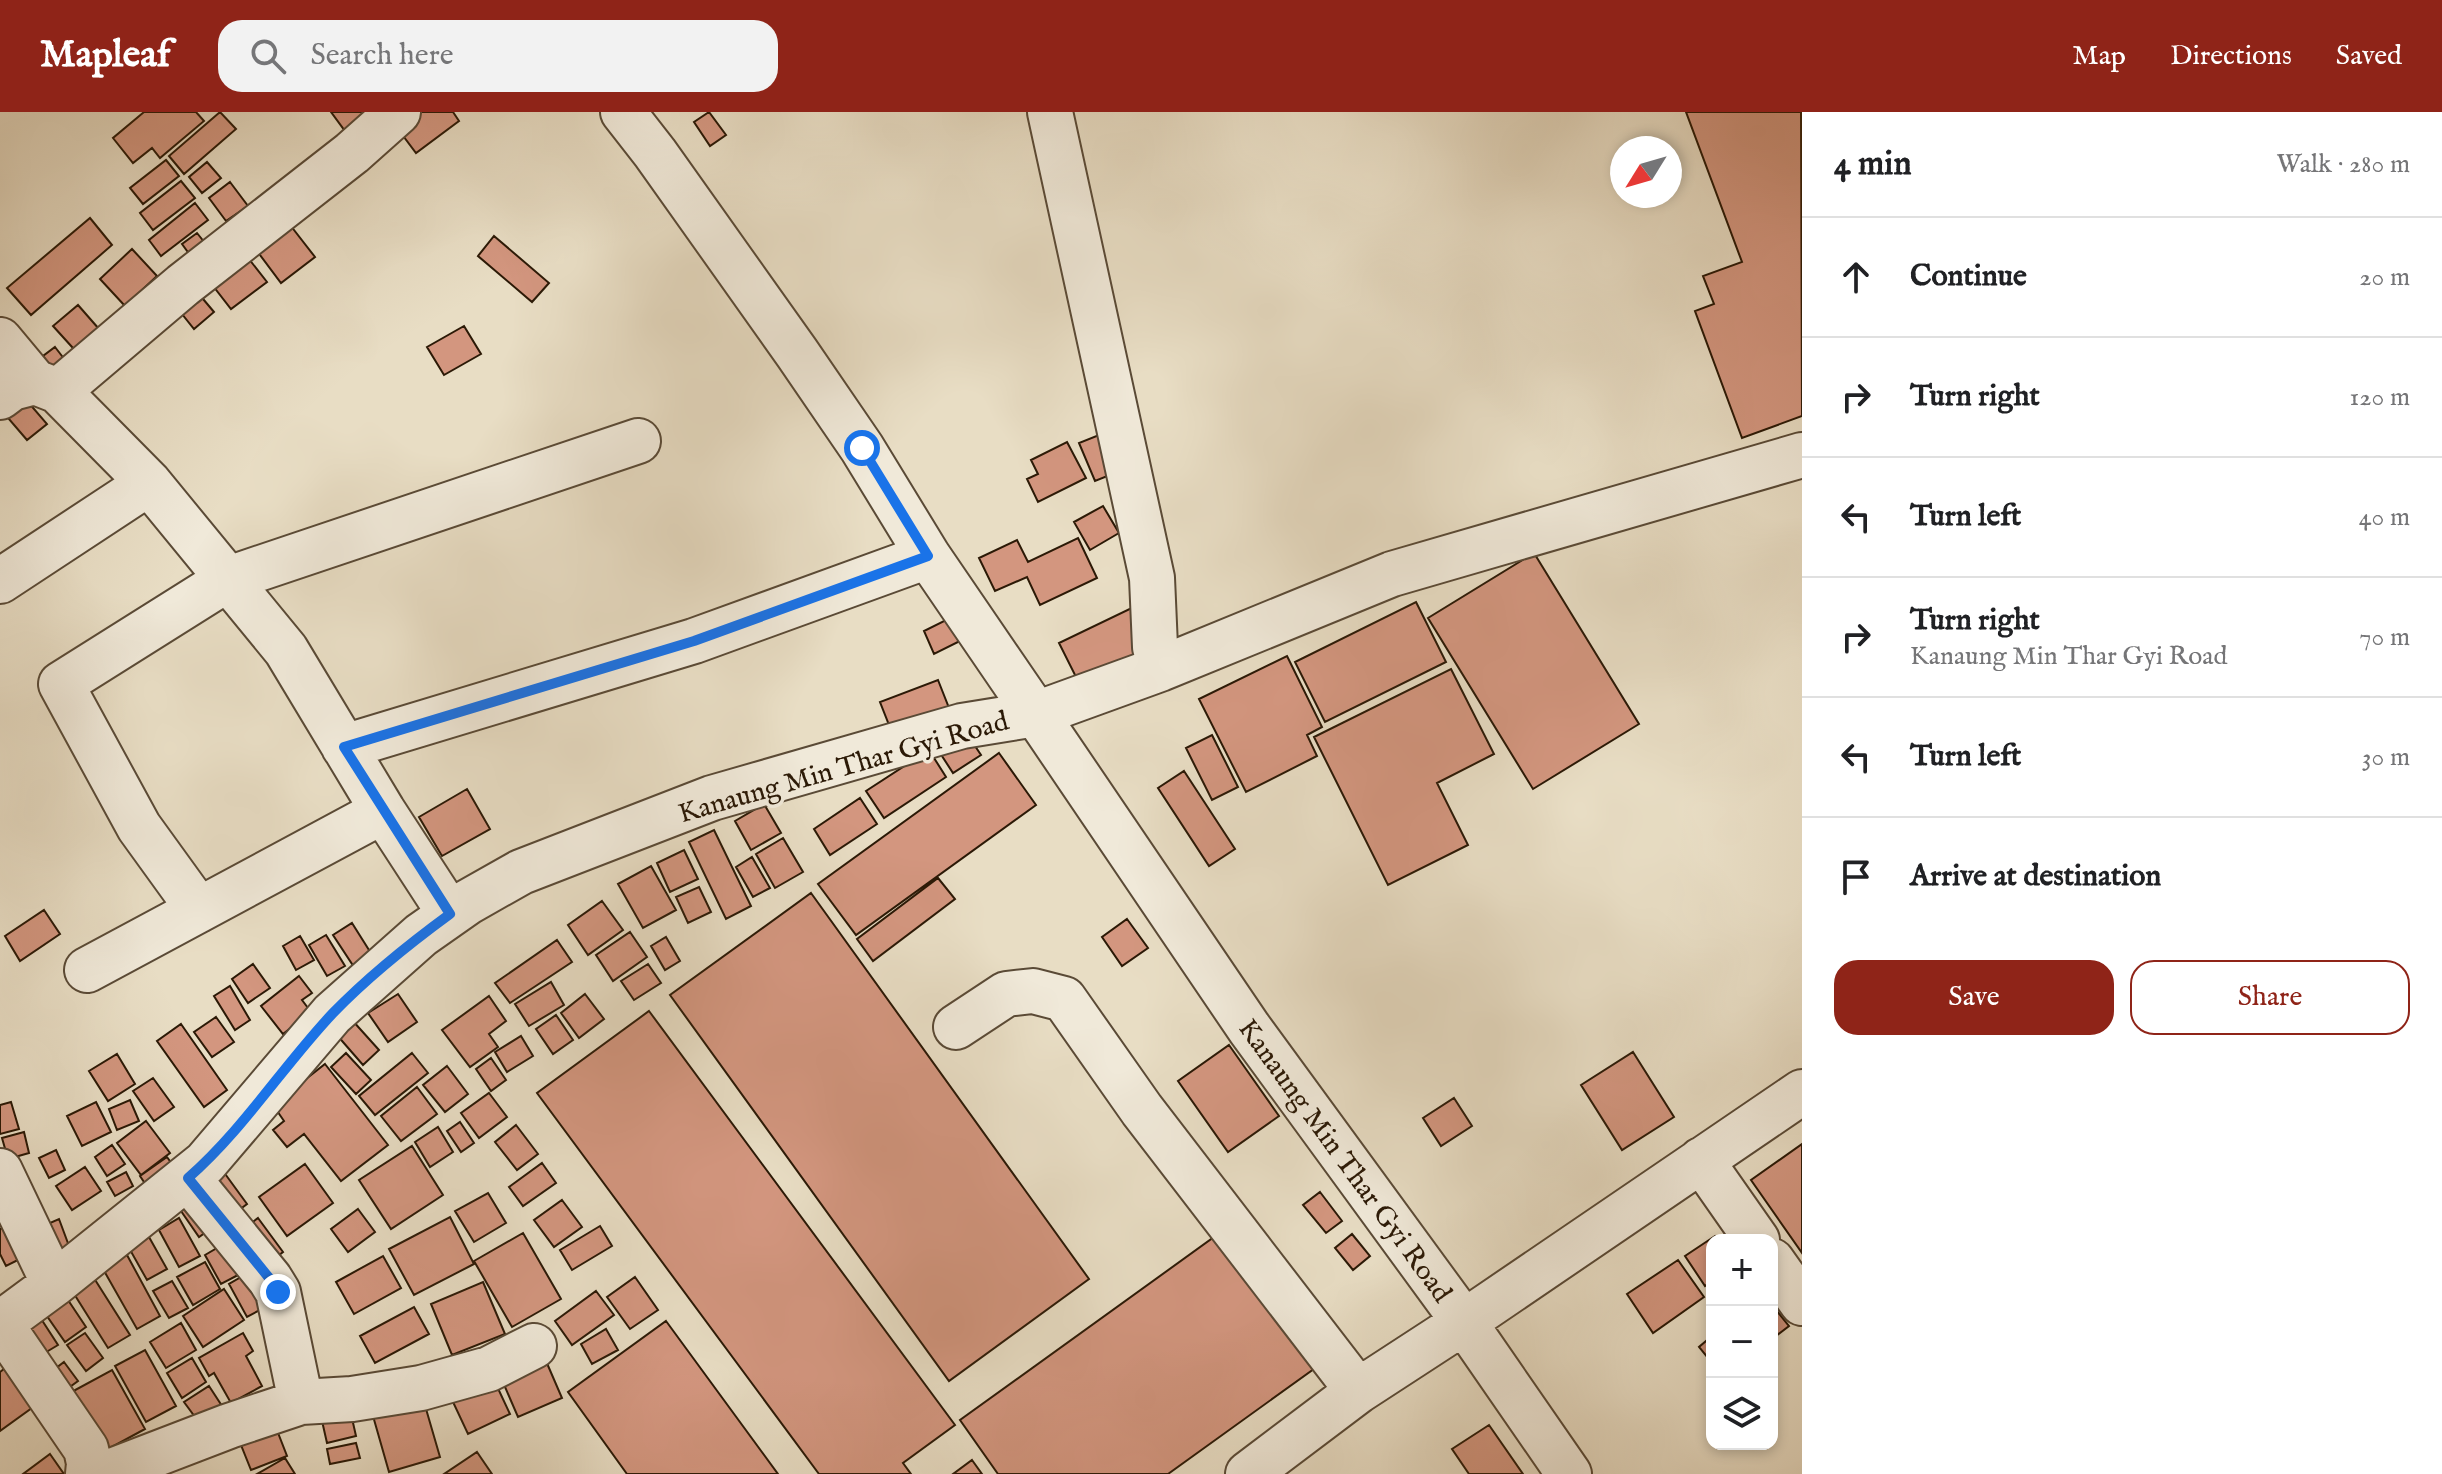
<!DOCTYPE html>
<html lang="en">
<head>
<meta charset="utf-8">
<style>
  body { margin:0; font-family:"IM FELL English",serif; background:#f2f2f2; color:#202124 }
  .controls { position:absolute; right:24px; bottom:24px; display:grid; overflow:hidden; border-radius:16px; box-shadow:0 4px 12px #0003 }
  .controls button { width:72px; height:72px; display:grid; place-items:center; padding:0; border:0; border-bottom:2px solid #e0e0e0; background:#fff; color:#202124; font:40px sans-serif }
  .compass { position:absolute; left:1610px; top:24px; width:72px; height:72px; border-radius:50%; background:#fff; box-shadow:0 4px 12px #0003; rotate:233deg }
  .stop { position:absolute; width:24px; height:24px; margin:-18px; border:6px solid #1a73e8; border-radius:50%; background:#fff }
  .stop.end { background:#1a73e8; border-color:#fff; box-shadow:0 2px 8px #0008 }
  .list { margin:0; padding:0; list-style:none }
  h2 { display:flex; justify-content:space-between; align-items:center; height:104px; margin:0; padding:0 32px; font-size:34px }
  h2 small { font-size:26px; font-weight:400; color:#757577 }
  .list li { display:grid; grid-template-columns:52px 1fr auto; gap:24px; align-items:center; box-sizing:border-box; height:120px; padding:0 32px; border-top:2px solid #e0e0e0 }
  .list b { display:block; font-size:30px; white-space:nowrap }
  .list p { margin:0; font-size:26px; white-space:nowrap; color:#757577 }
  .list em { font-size:26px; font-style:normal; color:#757577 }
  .actions { display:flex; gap:16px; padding:24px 32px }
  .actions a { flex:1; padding:18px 0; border:2px solid #8f2418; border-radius:24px; text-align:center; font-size:28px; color:#8f2418 }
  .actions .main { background:#8f2418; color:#fff }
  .icon { flex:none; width:44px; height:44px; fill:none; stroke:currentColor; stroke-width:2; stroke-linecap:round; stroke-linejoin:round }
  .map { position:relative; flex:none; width:1802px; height:1362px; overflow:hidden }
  header { display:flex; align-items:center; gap:48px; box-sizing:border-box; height:112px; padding:0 40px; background:#8f2418; color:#fff }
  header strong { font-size:38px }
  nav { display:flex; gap:44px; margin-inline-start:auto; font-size:28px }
  .search { width:560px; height:72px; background:#f2f2f2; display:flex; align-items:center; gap:20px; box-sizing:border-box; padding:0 28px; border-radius:24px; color:#757577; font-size:30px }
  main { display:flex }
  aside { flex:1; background:#fff }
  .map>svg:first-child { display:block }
  .building { fill:#d3967f; stroke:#2b1906; stroke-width:2 }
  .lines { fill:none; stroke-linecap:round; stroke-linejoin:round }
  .minor-casing { stroke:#5a4a36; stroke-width:48 }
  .minor { stroke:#f0e9d9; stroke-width:44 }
  .route { stroke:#1a73e8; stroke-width:10 }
  .labels { text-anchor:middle; stroke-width:7; stroke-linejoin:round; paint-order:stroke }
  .street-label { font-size:28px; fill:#2b1906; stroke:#f0e9d9 }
</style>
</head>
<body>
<header>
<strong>Mapleaf</strong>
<div class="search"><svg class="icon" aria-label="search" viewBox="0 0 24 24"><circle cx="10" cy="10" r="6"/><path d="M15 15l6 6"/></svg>Search here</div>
<nav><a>Map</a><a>Directions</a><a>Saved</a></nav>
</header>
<main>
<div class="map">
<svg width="1802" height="1362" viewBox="0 0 1802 1362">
  <rect width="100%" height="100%" fill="#e8ddc4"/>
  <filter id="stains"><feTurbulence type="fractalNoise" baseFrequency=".0025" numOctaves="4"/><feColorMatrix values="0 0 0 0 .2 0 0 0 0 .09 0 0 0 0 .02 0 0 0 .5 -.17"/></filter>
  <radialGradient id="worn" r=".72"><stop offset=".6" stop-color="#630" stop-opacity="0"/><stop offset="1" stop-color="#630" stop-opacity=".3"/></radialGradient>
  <path class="building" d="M144,0H196L204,9L160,46L152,36L133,51L113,26Z
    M220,0L236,17L184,62L169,44Z
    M331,0H370L345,19Z
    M412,0H453L459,9L416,41L395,13Z
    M709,0L726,23L710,34L694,10Z
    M1686,0H1801L1802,304L1742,326L1695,199L1714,192L1703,164L1742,150Z
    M166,48L179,64L143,92L130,76Z
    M207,50L221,66L202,81L189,65Z
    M181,69L195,86L153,118L140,101Z
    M230,70L248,94L226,109L209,86Z
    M195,91L208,108L161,144L149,128Z
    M90,106L112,133L31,203L7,176Z
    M287,109L315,145L281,171L254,135Z
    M197,121L205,131L190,143L182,132Z
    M494,124L549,171L532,190L478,144Z
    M132,137L157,164L125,194L100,167Z
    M245,142L267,170L231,197L210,170Z
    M198,181L214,200L194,217L178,197Z
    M78,193L106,225L82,246L53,214Z
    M464,214L481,242L444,263L427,235Z
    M55,235L65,248L53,257L43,244Z
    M22,283L47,312L27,328L2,299Z
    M1104,321L1120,359L1095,369L1079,331Z
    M1067,330L1086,366L1038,390L1027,367L1038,362L1031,348Z
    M1103,394L1119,421L1090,438L1074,410Z
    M1078,426L1097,466L1040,493L1027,465L995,479L979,446L1017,428L1028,450Z
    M1534,441L1639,612L1533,677L1428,506Z
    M1416,490L1446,550L1325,610L1295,550Z
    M1140,492L1146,541L1080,573L1059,531Z
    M950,506L960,529L934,542L924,519Z
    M1287,544L1322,615L1307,623L1317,644L1246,680L1199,587Z
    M1451,557L1494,642L1437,671L1468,733L1388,773L1314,625Z
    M938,568L949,596L891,618L880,590Z
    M967,622L981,643L953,661L940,641Z
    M1212,623L1238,675L1212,688L1186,636Z
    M929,638L946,665L884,706L866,679Z
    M999,641L1036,693L856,823L818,772Z
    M1184,659L1235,737L1209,754L1158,676Z
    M467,677L490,717L442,744L419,705Z
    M860,686L877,712L830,743L814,717Z
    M764,692L781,721L751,738L735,709Z
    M714,718L751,794L726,807L689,730Z
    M783,726L803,760L775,776L756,742Z
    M684,738L698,767L670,780L657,751Z
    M752,745L770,776L753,785L736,755Z
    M651,754L676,798L643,816L618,772Z
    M938,766L955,787L873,849L857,827Z
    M699,775L711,800L688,811L676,785Z
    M811,781L1089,1167L949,1269L670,883Z
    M602,789L623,818L588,843L568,813Z
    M44,798L60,822L20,849L5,824Z
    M1127,807L1148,836L1122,854L1102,825Z
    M352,811L374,846L356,858L333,823Z
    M630,820L647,845L613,869L596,843Z
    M326,823L345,854L327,864L309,833Z
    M300,824L314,848L296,858L283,834Z
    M666,825L680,849L665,858L651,834Z
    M557,828L572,850L510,891L495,871Z
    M253,852L270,876L248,891L232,867Z
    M648,852L661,871L634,888L621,869Z
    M299,864L312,881L302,888L311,900L283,922L261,894Z
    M551,870L564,893L529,914L515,892Z
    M230,874L250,908L235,918L214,884Z
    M398,882L417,910L388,930L368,901Z
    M585,882L604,907L579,926L561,901Z
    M489,884L506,909L489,922L498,935L470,955L442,918Z
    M649,899L955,1313L903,1351L911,1362H819L537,981Z
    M556,903L573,928L553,942L536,917Z
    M216,905L234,930L212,945L194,920Z
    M352,908L379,938L363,953L336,922Z
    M181,912L227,978L204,995L157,929Z
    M521,924L533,944L507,960L495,940Z
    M1229,933L1279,1004L1228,1040L1178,969Z
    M1633,940L1674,1005L1622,1038L1581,973Z
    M346,941L371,968L356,982L331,955Z
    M412,941L428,961L375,1003L359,984Z
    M117,942L135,972L108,989L89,959Z
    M491,946L506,968L491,979L476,957Z
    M325,952L388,1033L341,1069L304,1022L287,1035L273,1018L284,1009L273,993Z
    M447,954L468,982L445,1000L423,973Z
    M153,966L174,995L154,1009L133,979Z
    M417,975L437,1002L401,1029L381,1004Z
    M489,981L507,1005L479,1026L461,1001Z
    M1454,986L1472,1014L1441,1034L1423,1006Z
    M130,988L139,1009L117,1018L109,997Z
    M11,990L19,1017L0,1022V993Z
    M96,990L111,1020L82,1034L67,1004Z
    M146,1009L170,1041L141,1063L117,1031Z
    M460,1010L474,1031L461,1040L447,1019Z
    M516,1013L538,1042L517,1058L495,1030Z
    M438,1015L453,1040L430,1055L415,1030Z
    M24,1020L29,1041L8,1047L2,1026Z
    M1802,1032V1141L1751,1068Z
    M112,1033L125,1052L107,1064L95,1045Z
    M412,1034L443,1083L391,1117L359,1068Z
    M56,1038L65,1058L49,1066L39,1046Z
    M167,1045L177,1059L150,1079L140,1064Z
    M542,1051L556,1071L523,1094L509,1075Z
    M305,1052L333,1091L287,1124L259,1085Z
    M85,1055L101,1079L72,1098L56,1074Z
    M223,1059L247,1092L235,1101L211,1068Z
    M126,1060L133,1074L115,1084L107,1070Z
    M1320,1080L1342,1109L1326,1121L1303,1093Z
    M488,1081L506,1111L474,1130L455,1099Z
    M562,1088L582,1115L554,1135L534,1108Z
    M194,1089L213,1115L199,1125L181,1099Z
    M358,1097L375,1120L348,1140L331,1117Z
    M450,1105L474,1152L414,1183L389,1137Z
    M179,1106L200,1144L179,1155L159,1118Z
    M258,1106L283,1140L270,1150L245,1116Z
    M59,1107L69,1134L47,1144L36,1117Z
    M11,1112L28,1143L6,1154L0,1142V1117Z
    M600,1114L612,1134L572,1158L560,1138Z
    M1221,1120L1318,1254L1168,1362H998L960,1308Z
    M523,1121L561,1187L512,1215L474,1149Z
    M1352,1122L1370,1144L1353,1158L1335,1136Z
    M1715,1124L1718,1128H1712V1169L1705,1174L1685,1144Z
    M149,1125L167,1157L147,1168L129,1136Z
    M224,1132L240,1162L221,1172L205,1143Z
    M127,1143L160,1204L137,1217L103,1157Z
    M383,1144L401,1176L354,1202L336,1170Z
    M1678,1148L1704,1185L1653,1221L1627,1182Z
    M205,1150L220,1177L193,1193L177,1165Z
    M248,1161L267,1194L247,1205L229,1172Z
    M92,1163L130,1223L108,1236L71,1177Z
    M635,1165L658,1198L630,1217L607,1185Z
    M172,1169L188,1196L169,1206L153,1179Z
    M483,1170L505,1222L452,1243L431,1192Z
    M224,1177L244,1208L203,1235L183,1204Z
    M62,1179L86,1215L65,1230L40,1194Z
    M596,1179L614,1203L572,1233L555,1209Z
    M1772,1193L1789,1214L1772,1227Z
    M414,1195L429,1222L375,1251L360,1224Z
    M36,1199L58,1233L38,1245L17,1211Z
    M666,1209L778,1362H627L568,1280Z
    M181,1211L196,1238L166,1256L150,1230Z
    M606,1217L618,1238L592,1252L581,1232Z
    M85,1221L103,1246L86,1259L67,1233Z
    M243,1221L253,1239L246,1244L262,1274L231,1291L214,1261L209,1264L199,1246Z
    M1712,1224V1251L1699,1235Z
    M145,1238L176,1294L146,1310L115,1254Z
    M192,1246L206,1270L182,1286L167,1261Z
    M546,1249L562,1286L518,1305L502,1268Z
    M64,1250L78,1269L60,1282L47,1263Z
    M8,1254L36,1293L0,1319V1260Z
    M112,1258L145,1317L99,1342L66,1283Z
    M495,1270L510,1302L468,1322L453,1290Z
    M209,1274L222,1294L198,1309L184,1290Z
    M424,1290L440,1345L389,1360L373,1304Z
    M349,1293L356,1324L327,1331L320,1300Z
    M273,1308L287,1344L251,1358L237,1323Z
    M1489,1313L1523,1362H1469L1452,1337Z
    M356,1331L360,1346L330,1352L327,1337Z
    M477,1340L492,1362H444Z
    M50,1342L64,1362H23Z
    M285,1346L295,1362H257Z
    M972,1348L982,1362H953Z"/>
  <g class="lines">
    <defs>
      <path id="minor" d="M623,0L655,41L797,241L862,336L928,444L1036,602L1160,557L1155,535L1152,466L1050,0
        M0,228L35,270
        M58,279L183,173L352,41L398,0
        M0,285L12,276L35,270L58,279L149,371L286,538L383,699L450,802
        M0,469L149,371
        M1160,557L1392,462L1802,343
        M344,635L694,529L928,444
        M199,798L139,715L61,572L228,467L638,329
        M87,858L383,699
        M956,915L1006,882L1033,879L1064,887L1142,998L1358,1279
        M1701,1048L1757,1128
        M0,1059L54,1172
        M188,1066L270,1167L278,1180L301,1290
        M1772,1149L1802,1191
        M0,1211L86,1337L89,1351L88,1362
        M1,1211L54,1172L205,1051L332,902L421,823L468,790L521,760L712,686L962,614L1036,602L1249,916L1464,1210L1569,1362
        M104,1362L229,1314L301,1290L352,1287L421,1276L489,1257L534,1234
        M1248,1362L1358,1279L1464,1210L1802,980"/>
    </defs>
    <use href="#minor" class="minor-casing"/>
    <use href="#minor" class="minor"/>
  </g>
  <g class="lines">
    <path class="route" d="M278,1180L270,1167L188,1066C243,1018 283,954 333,901C369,864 409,832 450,802L344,635L694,529L928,444L862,336"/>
  </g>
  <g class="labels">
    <g class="street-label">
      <text transform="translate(843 654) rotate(-16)" y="10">Kanaung Min Thar Gyi Road</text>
      <text transform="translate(1346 1048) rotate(54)" y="10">Kanaung Min Thar Gyi Road</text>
    </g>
  </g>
  <rect width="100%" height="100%" filter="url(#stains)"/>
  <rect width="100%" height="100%" fill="url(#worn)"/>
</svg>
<div class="controls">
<button>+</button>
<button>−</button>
<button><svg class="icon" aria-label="layers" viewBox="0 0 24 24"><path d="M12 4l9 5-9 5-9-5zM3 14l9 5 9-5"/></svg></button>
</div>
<svg class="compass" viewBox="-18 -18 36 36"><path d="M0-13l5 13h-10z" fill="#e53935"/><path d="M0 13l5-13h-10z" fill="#757577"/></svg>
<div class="stop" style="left:862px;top:336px"></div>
<div class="stop end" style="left:278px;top:1180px"></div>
</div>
<aside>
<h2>4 min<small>Walk · 280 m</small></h2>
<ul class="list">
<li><svg class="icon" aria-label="ahead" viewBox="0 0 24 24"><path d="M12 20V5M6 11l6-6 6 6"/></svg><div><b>Continue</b></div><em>20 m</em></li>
<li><svg class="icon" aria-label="right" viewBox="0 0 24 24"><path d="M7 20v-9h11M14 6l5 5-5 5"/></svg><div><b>Turn right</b></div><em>120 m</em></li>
<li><svg class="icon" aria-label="left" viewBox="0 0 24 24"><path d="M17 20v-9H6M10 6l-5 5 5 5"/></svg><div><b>Turn left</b></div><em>40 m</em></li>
<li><svg class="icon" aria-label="right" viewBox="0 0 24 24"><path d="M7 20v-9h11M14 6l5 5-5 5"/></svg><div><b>Turn right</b><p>Kanaung Min Thar Gyi Road</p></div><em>70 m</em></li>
<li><svg class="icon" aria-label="left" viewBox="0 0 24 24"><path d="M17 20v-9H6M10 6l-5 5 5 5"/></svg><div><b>Turn left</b></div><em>30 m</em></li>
<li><svg class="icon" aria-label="arrive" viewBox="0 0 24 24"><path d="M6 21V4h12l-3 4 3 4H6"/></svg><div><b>Arrive at destination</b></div></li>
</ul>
<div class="actions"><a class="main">Save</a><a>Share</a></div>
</aside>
</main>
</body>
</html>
